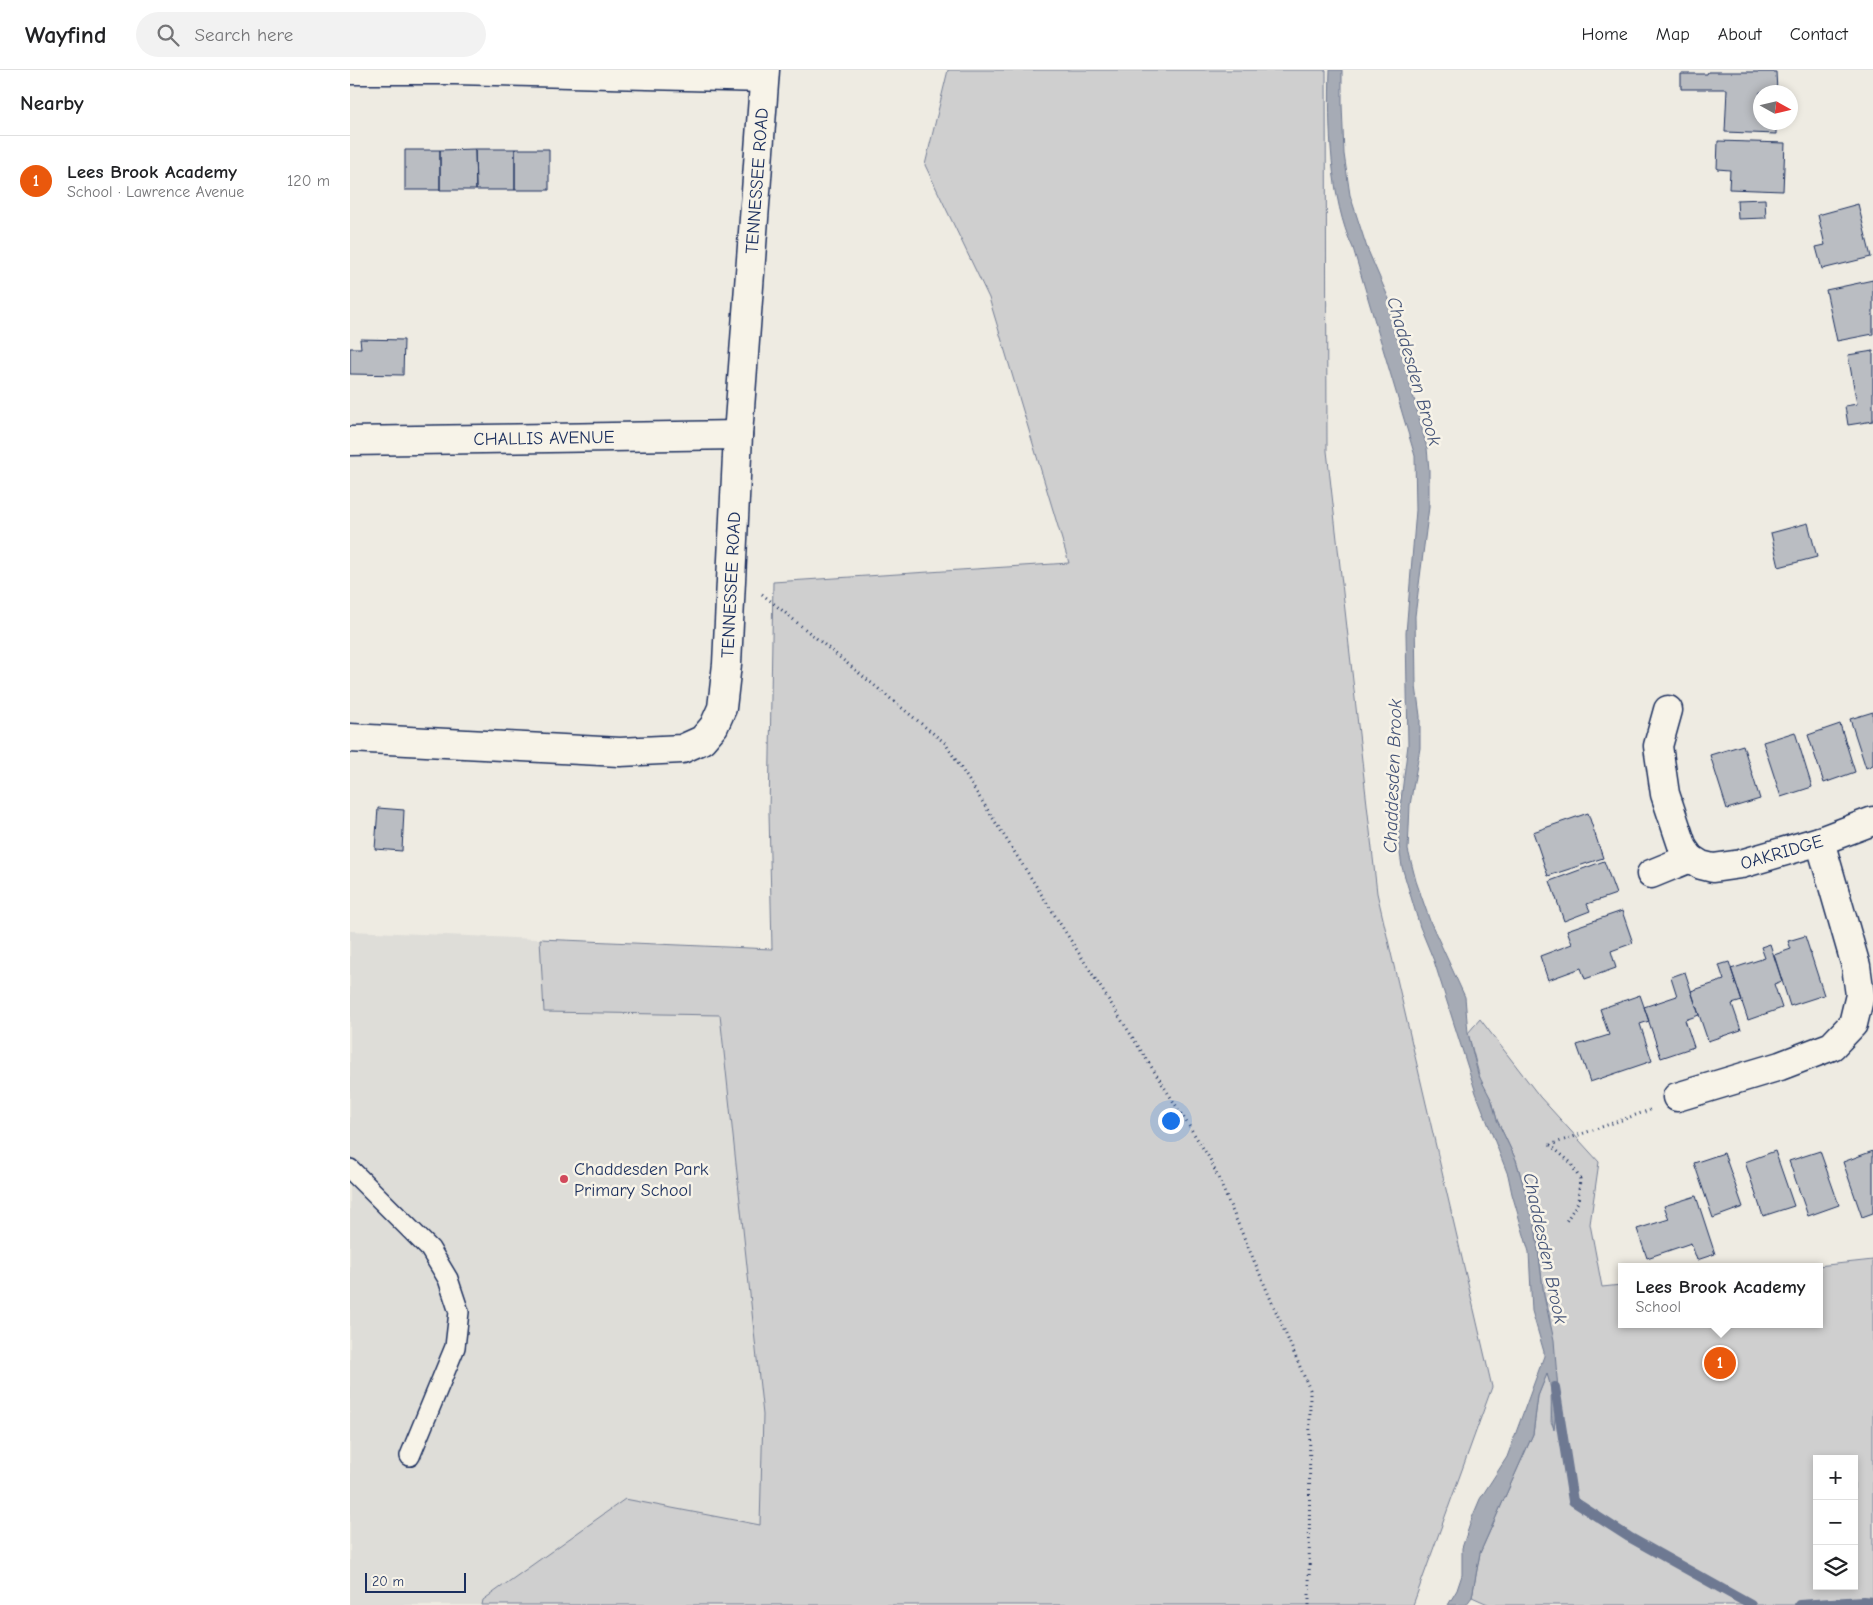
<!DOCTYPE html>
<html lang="en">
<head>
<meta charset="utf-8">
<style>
  body { margin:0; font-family:"Comic Neue",sans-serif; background:#f2f2f2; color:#202124 }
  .controls { position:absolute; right:15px; bottom:15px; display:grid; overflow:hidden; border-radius:0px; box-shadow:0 2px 8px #0003 }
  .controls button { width:45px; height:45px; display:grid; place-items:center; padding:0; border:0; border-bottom:1px solid #e0e0e0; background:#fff; color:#202124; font:25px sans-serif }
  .compass { position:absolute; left:1403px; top:15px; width:45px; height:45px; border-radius:50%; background:#fff; box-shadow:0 2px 8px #0003; rotate:98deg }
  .scale { position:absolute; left:15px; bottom:12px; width:101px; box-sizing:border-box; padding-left:5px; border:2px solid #1b2f5e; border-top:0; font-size:14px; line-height:18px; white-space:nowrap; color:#1b2f5e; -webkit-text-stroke:4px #f7f3e8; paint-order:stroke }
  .you { position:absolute; left:820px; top:1050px; width:18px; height:18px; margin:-12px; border:4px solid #fff; border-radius:50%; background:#1a73e8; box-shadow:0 0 0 8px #1a73e833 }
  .badge { display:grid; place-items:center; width:32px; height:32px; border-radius:50%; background:#ea580c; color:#fff; font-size:16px; font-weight:700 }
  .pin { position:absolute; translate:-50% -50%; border:2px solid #fff; box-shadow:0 1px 5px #0006 }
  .popup { position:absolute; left:1268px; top:1193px; width:205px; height:65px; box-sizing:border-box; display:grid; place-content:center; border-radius:0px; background:#fff; filter:drop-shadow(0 1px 4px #0005); font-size:16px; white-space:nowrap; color:#757577 }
  .popup b { font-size:19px; color:#202124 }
  .popup::after { content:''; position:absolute; left:50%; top:100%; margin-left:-10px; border:10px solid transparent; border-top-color:#fff }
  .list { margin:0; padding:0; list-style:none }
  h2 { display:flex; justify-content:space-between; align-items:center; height:65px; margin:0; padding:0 20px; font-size:21px }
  h2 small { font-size:16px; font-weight:400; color:#757577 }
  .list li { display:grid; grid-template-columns:32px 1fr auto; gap:15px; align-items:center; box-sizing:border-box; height:90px; padding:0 20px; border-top:1px solid #e0e0e0 }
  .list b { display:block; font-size:19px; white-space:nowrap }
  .list p { margin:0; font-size:16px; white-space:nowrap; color:#757577 }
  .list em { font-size:16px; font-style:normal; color:#757577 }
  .icon { flex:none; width:28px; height:28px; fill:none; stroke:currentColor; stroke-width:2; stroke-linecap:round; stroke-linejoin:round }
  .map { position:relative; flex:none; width:1523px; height:1535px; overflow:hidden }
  header { display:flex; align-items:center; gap:30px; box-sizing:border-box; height:70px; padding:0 25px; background:#fff; border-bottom:1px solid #e0e0e0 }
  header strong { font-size:24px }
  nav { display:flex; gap:28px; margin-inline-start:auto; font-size:18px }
  .search { width:350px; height:45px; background:#f2f2f2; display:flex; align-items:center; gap:12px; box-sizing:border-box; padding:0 18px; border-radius:28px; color:#757577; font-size:19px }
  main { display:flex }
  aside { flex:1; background:#fff }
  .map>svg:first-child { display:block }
  .built { fill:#deddd8 }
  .green { fill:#cfcfcf; stroke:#757f96; fill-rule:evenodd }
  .water { fill:#a6abb5; stroke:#6e7992 }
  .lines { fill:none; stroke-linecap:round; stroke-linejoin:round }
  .stream { stroke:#6e7992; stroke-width:10 }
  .building { fill:#babdc2; stroke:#1b2f5e }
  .lane-casing { stroke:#1b2f5e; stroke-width:22 }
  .street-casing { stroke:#1b2f5e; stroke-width:31 }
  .path { stroke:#1b2f5e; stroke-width:3; stroke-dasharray:1 4; stroke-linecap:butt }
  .lane { stroke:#f7f3e8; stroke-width:19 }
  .street { stroke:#f7f3e8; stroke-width:28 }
  .poi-dot { fill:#d1495b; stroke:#f7f3e8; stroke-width:2 }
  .labels { text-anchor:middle; stroke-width:5; stroke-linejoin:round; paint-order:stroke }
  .street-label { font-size:18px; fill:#1b2f5e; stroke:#f7f3e8 }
  .poi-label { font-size:18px; fill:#1b2f5e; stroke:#f7f3e8; text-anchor:start }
  .water-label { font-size:19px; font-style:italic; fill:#455478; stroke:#f7f3e8 }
</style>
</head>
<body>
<header>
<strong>Wayfind</strong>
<div class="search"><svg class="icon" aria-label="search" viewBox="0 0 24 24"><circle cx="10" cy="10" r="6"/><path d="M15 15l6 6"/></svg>Search here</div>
<nav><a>Home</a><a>Map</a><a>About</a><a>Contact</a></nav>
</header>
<main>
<aside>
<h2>Nearby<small></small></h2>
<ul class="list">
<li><span class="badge">1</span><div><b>Lees Brook Academy</b><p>School · Lawrence Avenue</p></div><em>120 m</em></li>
</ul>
</aside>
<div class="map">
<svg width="1523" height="1535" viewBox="0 0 1523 1535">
  <rect width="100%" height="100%" fill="#eeebe2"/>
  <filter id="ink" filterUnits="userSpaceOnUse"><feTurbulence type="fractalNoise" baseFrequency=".02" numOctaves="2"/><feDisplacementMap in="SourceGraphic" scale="10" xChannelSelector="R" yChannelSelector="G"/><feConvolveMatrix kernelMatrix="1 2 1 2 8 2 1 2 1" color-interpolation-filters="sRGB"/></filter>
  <g filter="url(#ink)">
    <path class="built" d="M0,861L422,879L435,1339L404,1535H0Z"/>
    <path class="green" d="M598,0H976L977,381L1027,823L1142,1317L1063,1535H132L133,1530L275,1429L410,1455L413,1345L370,945L194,942L190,869L422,879L419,742L423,512L719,493L639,228L575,95Z
      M1130,949L1190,1027L1249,1092L1240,1154L1252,1217L1271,1215V1254H1469V1197H1458L1523,1190V1535H1140L1122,1527L1130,1483L1183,1364L1188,1326L1197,1303L1202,1319L1201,1352L1204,1358L1208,1320L1199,1243L1194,1226L1185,1155L1166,1090L1147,1050L1142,1031L1131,1012L1118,963ZM1467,1389H1504V1516H1467Z"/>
    <path class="water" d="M980,0H992V34L994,84L1000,125L1017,178L1042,236L1047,264L1077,378L1079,400V437L1065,546L1066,616L1070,646V678L1060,735L1058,780L1066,811L1080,851L1115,927L1118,963L1128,1004L1142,1031L1147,1050L1166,1090L1185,1155L1194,1226L1204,1270L1208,1320L1204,1360C1198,1340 1205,1325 1197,1304L1188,1326L1183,1364L1130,1483L1122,1527L1116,1535H1098L1107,1520L1112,1505V1478L1122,1448L1130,1429L1157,1387L1194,1286V1282L1182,1241L1179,1182L1162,1124L1158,1105L1126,1023L1084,891L1070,857L1052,797L1049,776L1048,753L1058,675L1056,563L1066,440L1065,386L1003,178C980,130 978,53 980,0Z"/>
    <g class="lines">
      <path class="stream" d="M1205,1317L1223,1431L1279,1467L1401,1535
        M1449,1535L1513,1531L1523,1532"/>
    </g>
    <path class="building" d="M1358,2H1426L1427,22H1410V52H1426V64L1375,62L1377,19H1331V4H1357Z
      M1368,71L1435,73L1433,121L1379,119L1380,100L1367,99Z
      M125,79L126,120H90V80Z
      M125,79H165V120H126Z
      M165,79H199V120H165Z
      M55,80H90V120H55Z
      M1415,129L1416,148L1388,149L1387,130Z
      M1508,134L1521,187L1472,199L1466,177L1475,175L1468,145Z
      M1523,210V264L1487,271L1476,220Z
      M10,269L54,270L53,305L0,304V278H11Z
      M1523,281V351L1498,355L1495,336L1507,334L1498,285Z
      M1458,453L1467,487L1429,497L1421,463Z
      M1523,642V695L1516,698L1500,649Z
      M1490,654L1505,702L1474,713L1458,665Z
      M1445,662L1462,717L1431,727L1413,672Z
      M1393,675L1410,729L1377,739L1360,685Z
      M28,738L54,740L52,781L25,779Z
      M1238,743L1253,788L1198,806L1183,762Z
      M1254,791L1266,824L1237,834L1240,841L1214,851L1200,811Z
      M1272,841L1283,873L1261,881L1266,898L1235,909L1231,898L1198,910L1190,886L1222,874L1217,860Z
      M1455,866L1474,925L1440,936L1424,885L1441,879L1438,871Z
      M1420,874L1432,911L1424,914L1432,938L1398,950L1381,899L1415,888L1411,877Z
      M1379,892L1392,931L1382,934L1391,960L1358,971L1341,921L1374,910L1369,895Z
      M1335,902L1349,945L1335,950L1344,977L1311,988L1294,937L1327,926L1321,907Z
      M1290,925L1299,951L1290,954L1302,991L1240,1012L1227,975L1259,965L1250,939Z
      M1425,1081L1444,1136L1413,1146L1395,1092Z
      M1470,1081L1489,1135L1458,1146L1439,1091Z
      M1523,1081V1143L1512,1147L1493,1092Z
      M1374,1083L1393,1137L1363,1148L1344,1093Z
      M1346,1126L1365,1184L1347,1190L1341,1173L1297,1188L1287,1159L1319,1149L1314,1136Z"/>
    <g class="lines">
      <defs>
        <path id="lane" d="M0,1099L80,1179L98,1209L109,1242L105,1277L60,1386"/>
        <g id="street">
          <path d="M0,0H105L414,8"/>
          <path id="s1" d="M0,371L388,365"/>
          <path id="s2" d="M1318,640L1308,676L1315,724L1333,778L1340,788L1351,795L1363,798L1391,794L1470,771L1523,751"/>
          <path id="s3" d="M0,668L270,682L332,679L352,670L364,656L372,638L377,594L388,365L415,0"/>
          <path d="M1301,804L1340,788"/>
          <path d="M1327,1027L1430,996L1482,976L1503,954L1510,925L1506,896L1470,771"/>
        </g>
      </defs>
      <use href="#lane" class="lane-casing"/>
      <use href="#street" class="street-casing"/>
      <path class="path" d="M412,524L595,673L860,1089L960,1320L959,1535
        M1200,1075L1300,1040
        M1200,1075L1220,1092L1230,1109L1228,1132L1215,1153"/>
      <use href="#lane" class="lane"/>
      <use href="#street" class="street"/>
    </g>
  </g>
  <circle class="poi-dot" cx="214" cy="1109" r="5"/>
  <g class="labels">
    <g class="street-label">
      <text dy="6" stroke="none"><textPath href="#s3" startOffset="921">TENNESSEE ROAD</textPath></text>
      <text dy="6" stroke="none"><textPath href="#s1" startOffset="194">CHALLIS AVENUE</textPath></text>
      <text dy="6" stroke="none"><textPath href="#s3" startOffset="516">TENNESSEE ROAD</textPath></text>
      <text dy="6" stroke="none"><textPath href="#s2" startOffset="251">OAKRIDGE</textPath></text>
    </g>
    <g class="poi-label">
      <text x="224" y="1105">Chaddesden Park<tspan x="224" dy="21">Primary School</tspan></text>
    </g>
    <g class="water-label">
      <text transform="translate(1065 301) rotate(74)" y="7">Chaddesden Brook</text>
      <text transform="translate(1042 706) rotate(-88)" y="7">Chaddesden Brook</text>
      <text transform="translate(1196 1178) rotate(78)" y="7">Chaddesden Brook</text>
    </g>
  </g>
</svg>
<div class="controls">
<button>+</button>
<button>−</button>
<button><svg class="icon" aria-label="layers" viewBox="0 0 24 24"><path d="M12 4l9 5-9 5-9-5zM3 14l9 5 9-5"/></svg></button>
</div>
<svg class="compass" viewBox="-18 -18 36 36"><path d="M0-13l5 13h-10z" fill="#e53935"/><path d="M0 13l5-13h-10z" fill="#757577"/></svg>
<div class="scale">20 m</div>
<div class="you"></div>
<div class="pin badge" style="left:1370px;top:1293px">1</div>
<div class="popup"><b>Lees Brook Academy</b>School</div>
</div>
</main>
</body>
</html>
